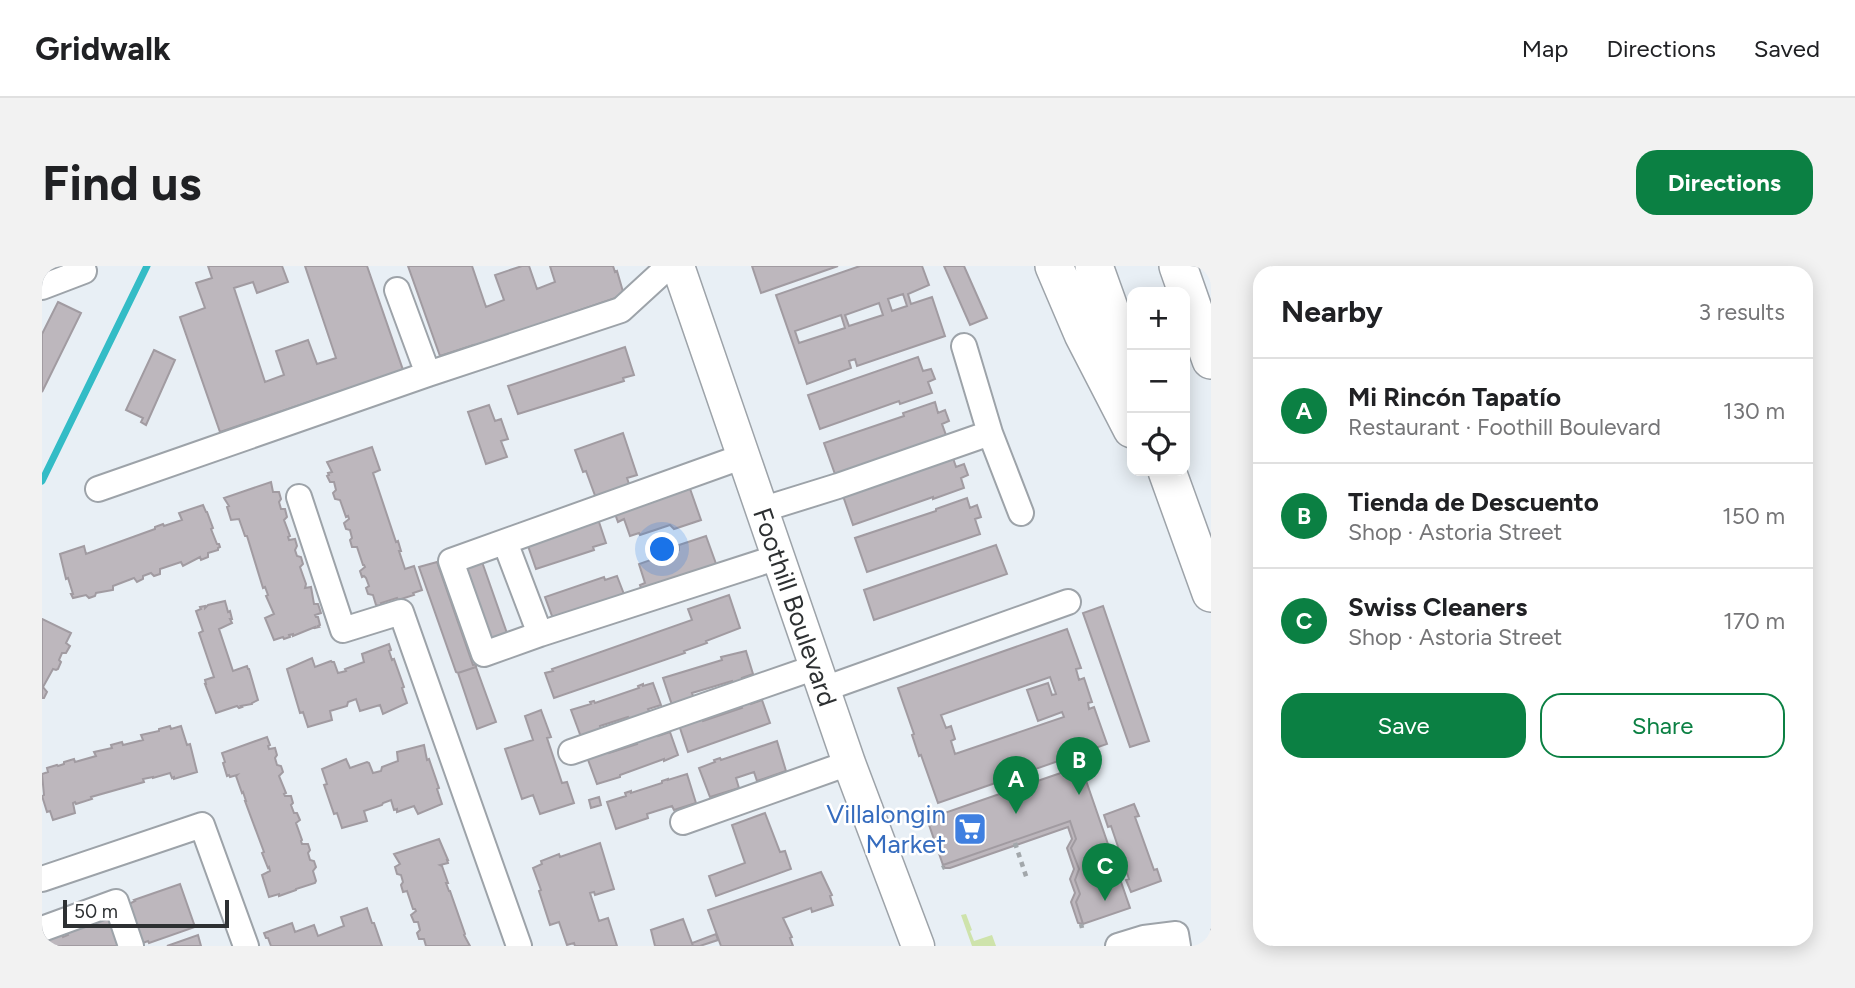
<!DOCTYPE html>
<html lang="en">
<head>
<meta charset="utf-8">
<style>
  body { margin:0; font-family:Figtree,sans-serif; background:#f2f2f2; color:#202124 }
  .controls { position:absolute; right:21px; top:21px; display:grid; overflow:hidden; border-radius:14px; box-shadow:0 4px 18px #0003 }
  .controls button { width:63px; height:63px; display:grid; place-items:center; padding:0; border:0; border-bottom:2px solid #e0e0e0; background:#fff; color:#202124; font:35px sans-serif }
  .scale { position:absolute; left:21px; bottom:18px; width:166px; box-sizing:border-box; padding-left:7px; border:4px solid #2d3032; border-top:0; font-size:19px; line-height:24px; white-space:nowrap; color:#2d3032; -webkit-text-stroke:5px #fff; paint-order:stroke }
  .you { position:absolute; left:621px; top:284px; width:24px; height:24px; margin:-18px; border:5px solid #fff; border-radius:50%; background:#1a73e8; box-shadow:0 0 0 10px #1a73e833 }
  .badge { display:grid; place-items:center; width:46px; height:46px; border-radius:50%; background:#0b8043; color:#fff; font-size:23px; font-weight:700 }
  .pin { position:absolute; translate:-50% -58px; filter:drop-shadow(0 2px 4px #0008) }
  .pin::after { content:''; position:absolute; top:37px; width:24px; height:21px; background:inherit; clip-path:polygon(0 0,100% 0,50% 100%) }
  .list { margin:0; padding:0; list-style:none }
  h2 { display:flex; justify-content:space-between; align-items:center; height:91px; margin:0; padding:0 28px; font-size:30px }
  h2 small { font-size:23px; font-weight:400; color:#757577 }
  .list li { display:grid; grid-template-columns:46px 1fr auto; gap:21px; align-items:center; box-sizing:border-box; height:105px; padding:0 28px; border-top:2px solid #e0e0e0 }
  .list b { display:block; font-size:26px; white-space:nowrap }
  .list p { margin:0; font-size:23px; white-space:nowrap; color:#757577 }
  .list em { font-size:23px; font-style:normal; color:#757577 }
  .actions { display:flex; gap:14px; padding:21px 28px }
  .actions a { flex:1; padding:16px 0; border:2px solid #0b8043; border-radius:21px; text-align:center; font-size:24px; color:#0b8043 }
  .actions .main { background:#0b8043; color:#fff }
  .icon { flex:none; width:38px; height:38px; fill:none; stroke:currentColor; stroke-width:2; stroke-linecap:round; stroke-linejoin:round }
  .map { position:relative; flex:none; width:1169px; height:680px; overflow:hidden; border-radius:21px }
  header { display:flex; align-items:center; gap:42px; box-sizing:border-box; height:98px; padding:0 35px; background:#fff; border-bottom:2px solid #e0e0e0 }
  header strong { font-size:33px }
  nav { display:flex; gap:38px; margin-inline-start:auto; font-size:24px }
  .intro { display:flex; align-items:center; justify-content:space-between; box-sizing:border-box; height:168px; padding:0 42px }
  h1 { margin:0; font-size:49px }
  .button { padding:18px 32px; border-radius:21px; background:#0b8043; color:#fff; font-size:24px; font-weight:700 }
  main { display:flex; gap:42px; padding:0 42px }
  aside { flex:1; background:#fff; border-radius:21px; box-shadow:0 4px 18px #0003 }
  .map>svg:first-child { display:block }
  .green { fill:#cee3ab }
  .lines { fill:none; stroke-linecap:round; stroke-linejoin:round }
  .stream { stroke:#33bcc6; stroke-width:7 }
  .building { fill:#bdb7bd; stroke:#a19ba1; stroke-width:2; fill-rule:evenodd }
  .minor-casing { stroke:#9da3a9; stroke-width:28 }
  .major-casing { stroke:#9da3a9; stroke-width:35 }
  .highway-casing { stroke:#9da3a9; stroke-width:40 }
  .path { stroke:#a2a7ab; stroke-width:4.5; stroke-dasharray:5 5; stroke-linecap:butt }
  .minor { stroke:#fff; stroke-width:24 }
  .major { stroke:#fff; stroke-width:32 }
  .highway { stroke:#fff; stroke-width:37 }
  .labels { text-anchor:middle; stroke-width:5; stroke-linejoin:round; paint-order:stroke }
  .street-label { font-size:26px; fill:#2d3032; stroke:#fff }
  .shop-label { font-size:26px; fill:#366cbe; stroke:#fff; text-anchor:end }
</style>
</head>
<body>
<header>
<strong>Gridwalk</strong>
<nav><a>Map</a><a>Directions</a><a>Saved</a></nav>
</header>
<div class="intro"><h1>Find us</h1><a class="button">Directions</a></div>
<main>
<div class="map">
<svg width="1169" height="680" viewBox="0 0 1169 680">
  <rect width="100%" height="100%" fill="#e8eff5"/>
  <path class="green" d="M924,648L930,664L928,665L932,675L950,669L954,680H930L919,649Z"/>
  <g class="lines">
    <path class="stream" d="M0,215L105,0"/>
  </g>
  <path class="building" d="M166,0H240L246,16L215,27L211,16L192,22L223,116L242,109L234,85L266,74L275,98L294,92L263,0H325L361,104L178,166L138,51L163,42L154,17L170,12Z
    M366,0H430L444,41L462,34L453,9L480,0H487L495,23L513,16L508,0H571L573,6L575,5L582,29L433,80L432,79L398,90Z
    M710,0H796L719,27Z
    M818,0H880L887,19L866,28L869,38L890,31L903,70L815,100L813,93L807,95L809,102L765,118L734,29ZM861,28L865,40L850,45L846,33ZM837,37L841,49L807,60L803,49ZM799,49L803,62L757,77L753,65Z
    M902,0H922L945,52L928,59Z
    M16,36L39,47L0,126V68Z
    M583,81L592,109L581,112L582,115L476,148L466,120Z
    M112,84L133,94L104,159L99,156L101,152L84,144Z
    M876,91L881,105L889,103L893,113L886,116L890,127L858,138L857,135L778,163L766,129Z
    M893,136L896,147L903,144L907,155L900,158L905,172L794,211L782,177L862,150L861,147Z
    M447,139L453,155L459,153L466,173L459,175L465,191L444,198L426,146Z
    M581,167L595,209L585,212L589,224L555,235L544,205L541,206L533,184Z
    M330,181L338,204L331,207L354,276L356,275L359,285H357L363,303L372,300L380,324L371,327L372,329L356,334L355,332L339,337L340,339L337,340L334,339L331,329L326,328L324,322L327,320L324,312L322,310L320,311L318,305L323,301L322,299H321L315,281H310L308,274L310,272L308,264L304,263L302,257L307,253L306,250L304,251L298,234L293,233L291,227L294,224L292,216H288L285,210L287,209L286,207L290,206L285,196Z
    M909,186L914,201L922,198L926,209L919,212L922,222L891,233V231L811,259L799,224Z
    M229,216L231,226H237L239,233L237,236L239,243H243L245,251L242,254L248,270L246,271L247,274L253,273L255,280L253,284L255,290L259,291L261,298L258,301L264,318L263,322L269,321L272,338H276L279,347L273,349L274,351H276L278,359L276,360L277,361L273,362V361L251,370V368L247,369L248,371L242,373L241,371L232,374L223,352L232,348L224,330L226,329L223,321L221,322L205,270H203L197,253L189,254L185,241L187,240L182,232Z
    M646,217L659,254L632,263L628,259L598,269L597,267L588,270L582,253L576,256L572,245Z
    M925,232L928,242L935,239L939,251L933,253L938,268L825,306L813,272L894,245V243Z
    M161,239L164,246H165L171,262L169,263L175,278H177L178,281L176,282V284L166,287V291L159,294L158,291L141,300L139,296L118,303V308L112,310L109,307L101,310V313L95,316L92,312L71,320V324L54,327L53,330L47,332L44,329L31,332L29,328H31L26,312L24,313L18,288L42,280L44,288L113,263V261L121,258L122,260L140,254L137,247Z
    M555,250L564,277L551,281L552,284L494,303L485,277Z
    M664,270L677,306L602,330L598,319L603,317L597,298L637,284V279Z
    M954,279L965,308L832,354L822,324Z
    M439,293L467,373L450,379L422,299Z
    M395,296L431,399L434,398V401L416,407L414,406L377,301Z
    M575,310L585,336L513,358L503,331L562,311L563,314Z
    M687,329L698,362L664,375L665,377L642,385L643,387L512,432L503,407L511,405L510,403L650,354L646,343Z
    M183,335L186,346L188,345L190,353H188L190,357L177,363L191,405L205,400L206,403H207L216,434L210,437V438L199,440L200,441L197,442L195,440L174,447L163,418H164L163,414L172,411L157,367L161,365L154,345L159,343L158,341L163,340V342L166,339Z
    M1061,340L1107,475L1088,481L1041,347Z
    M0,353L29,367L24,377L28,380L24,387H20L17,394L19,396L16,403L14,404L11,403L1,421L5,426L2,432H0Z
    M1025,363L1039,402L1034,403L1037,414L1042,412L1050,436L1046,437L1047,443L1052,441L1065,478L896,537L879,489L877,490L870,469L872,468L856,422ZM1008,411L1014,428L1010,429L1006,417L985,424L996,455L1020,446L1022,451L913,488L909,475L913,473L909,460L904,462L899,449Z
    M347,378L349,384L347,385L350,394L352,393L362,421L360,422L365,437L341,448L338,439L318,445L314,433L306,436L305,440L288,445L290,454L266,461L261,446L258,447L245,403L270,392L273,401L289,395L290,396H292L296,407L304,405L303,403L322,396L320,388Z
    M704,385L711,408L700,412L701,416L691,419L690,415L650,427L652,433L630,439L621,412L680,394L679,391Z
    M434,401L454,456L435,463L416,407Z
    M611,417L619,439L606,443L608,447L588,454L586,451L558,460L559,464L539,471L529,444L549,438L548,436L552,435L553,437L597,422L596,420L601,418V420Z
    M708,434L709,438L720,434L728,457L646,486L637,459L659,451L661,455L700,442L698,437Z
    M499,444L509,471L505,472L520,517L525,516L532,537L498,548L491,529L480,533L463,483L491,474L483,450Z
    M128,460L129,463L139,460L145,479L148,478L155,506L132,513V511L130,512L128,507L111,512V511L101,513L102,516L49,531L50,533L34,538L33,536L31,537L33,547L11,554L8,545L5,546L0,530L2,529L0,508L6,506L5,502L15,499L16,500L22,498V496L32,493L33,496L54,490L52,486L70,482L69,479L80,476L81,479L101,474L99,469L117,465V463Z
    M628,466L636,489L622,495V493L578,509V511L555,518L545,491L566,484L567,487L595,478L594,474L615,467L616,470Z
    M225,471L228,479L226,480L227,483L233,482L235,489L233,492L235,499L239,500L241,506L237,510L244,527L242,528L243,530H249L251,537L249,539L252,547H255L258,554L254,557L260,574L259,575L260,578H266L268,584L266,587L268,594L272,595L274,601L271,605L274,615L273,617L254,623V624L237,630V628L227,631L220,609L228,605L227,601L226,602L220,587L222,586L203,535H204L201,526L200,527L194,510L195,509L188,511L187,509L185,510L181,497L183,496L180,487Z
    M735,475L744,505L715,515L712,506L694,512L697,522L668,531L657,502L673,496L672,494L678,492L679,494Z
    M382,479L385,494L387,493L397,522L395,523L400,538L376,548L372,540L355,546V543L352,544L349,534L341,537L340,539L322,545L325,555L300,562L295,547L292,548L282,519L285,518L280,503L304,493L308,502L325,496L327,497L331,507L339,505L340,501L356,495L355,486Z
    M1039,500L1088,642L1041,658L1034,636L1038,628L1033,614L1037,603L1029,582L1034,573L1028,555L901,599L885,553Z
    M645,508L654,537L632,544L630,540L605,548L606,552L574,563L565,536L584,530L583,527L589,525V527L620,517V515L626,513V514Z
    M557,531L559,539L549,542L547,534Z
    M1092,538L1097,550L1093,551L1112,604L1115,603L1119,615L1089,626L1084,614L1087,613L1069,560L1066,561L1062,549Z
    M723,547L738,586L743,585L749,603L674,630L667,610L703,597L690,559Z
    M1028,555L1034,573L1029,582L1037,603L1033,614L1038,628L1034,636L1041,658L1036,657L1029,636L1033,627L1028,613L1032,603L1025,582L1030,573L1026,561L908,602H903L901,599Z
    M397,573L406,594H405L406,597L398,599L400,600L406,617H404L407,625H408L423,668L422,669L428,680H384L382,673H377L375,667L378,664L376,656H372L369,649L374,645L373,643H371L365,625L361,626L359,619L361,616L359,609L355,608L353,601L358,598L352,588Z
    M558,577L572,623L553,629L552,626L548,627L557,655L566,652L575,680H533L532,677L525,679L517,656L508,659L497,625L499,624L491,602L500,598L499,595L517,588L518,591Z
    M779,606L790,629L788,630L791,639L770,646L769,642L741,652L750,671L748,672L751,680H679L666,644Z
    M138,618L153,661L107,677L106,675L101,677L87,638L93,635L92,634Z
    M325,642L330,657H332L340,680H229L226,672H224L222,667L250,657L253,666L272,659L276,670L302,660L299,651Z
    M65,649L68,657L69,656L77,680H0V665L16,659L21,671L26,669L22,657Z
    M641,653L651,680H613L609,664Z
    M674,668L676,674L658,680H651L650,677Z
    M156,669L159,680H125Z"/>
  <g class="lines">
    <defs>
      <path id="minor" d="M0,21L42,5
        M355,24L386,108
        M922,80L948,167
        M702,190L409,295L442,388L498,368L736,291
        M56,223L386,108L579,44L627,0
        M257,231L301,364L359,346L477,680
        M719,244L796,220L948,167L979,247
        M463,276L498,368
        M782,423L1026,336
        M529,486L774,401
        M641,556L807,497
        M0,613L160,559L204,680
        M0,663L74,636L89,680
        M1076,680L1102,672L1134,668L1136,680"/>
      <path id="major" d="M636,0L807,497L876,680"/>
      <path id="highway" d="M1012,0L1041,68L1090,163
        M1052,0L1090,106
        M1136,0L1169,94
        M1125,205L1169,327"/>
    </defs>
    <use href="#minor" class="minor-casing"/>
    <use href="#major" class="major-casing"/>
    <use href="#highway" class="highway-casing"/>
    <path class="path" d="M973,577L985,613
      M900,602L902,601
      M1039,658L1040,662
      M1168,665H1169"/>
    <use href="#minor" class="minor"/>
    <use href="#major" class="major"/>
    <use href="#highway" class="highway"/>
  </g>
  <defs>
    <symbol id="supermarket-square" viewBox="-11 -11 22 22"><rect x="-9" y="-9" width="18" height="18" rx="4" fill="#3f7fe0" stroke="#fff"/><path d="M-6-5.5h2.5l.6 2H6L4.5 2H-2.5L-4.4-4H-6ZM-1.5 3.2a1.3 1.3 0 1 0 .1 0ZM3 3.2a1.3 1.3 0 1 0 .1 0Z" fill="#fff"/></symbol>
  </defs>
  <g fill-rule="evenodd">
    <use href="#supermarket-square" x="909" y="544" width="38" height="38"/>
  </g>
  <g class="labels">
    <g class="street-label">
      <text transform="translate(753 341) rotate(71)" y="9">Foothill Boulevard</text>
    </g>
    <g class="shop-label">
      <text x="904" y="557">Villalongin<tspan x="904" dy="30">Market</tspan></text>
    </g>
  </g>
</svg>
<div class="controls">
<button>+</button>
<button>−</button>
<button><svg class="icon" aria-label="locate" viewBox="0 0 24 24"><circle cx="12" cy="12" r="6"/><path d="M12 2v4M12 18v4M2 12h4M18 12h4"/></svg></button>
</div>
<div class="scale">50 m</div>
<div class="you"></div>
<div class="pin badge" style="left:974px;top:548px">A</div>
<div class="pin badge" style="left:1037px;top:529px">B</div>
<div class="pin badge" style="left:1063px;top:635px">C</div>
</div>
<aside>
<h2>Nearby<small>3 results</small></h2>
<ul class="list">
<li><span class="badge">A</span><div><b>Mi Rincón Tapatío</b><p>Restaurant · Foothill Boulevard</p></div><em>130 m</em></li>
<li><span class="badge">B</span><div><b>Tienda de Descuento</b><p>Shop · Astoria Street</p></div><em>150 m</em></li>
<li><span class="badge">C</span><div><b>Swiss Cleaners</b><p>Shop · Astoria Street</p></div><em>170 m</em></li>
</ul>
<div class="actions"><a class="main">Save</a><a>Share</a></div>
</aside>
</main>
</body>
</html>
